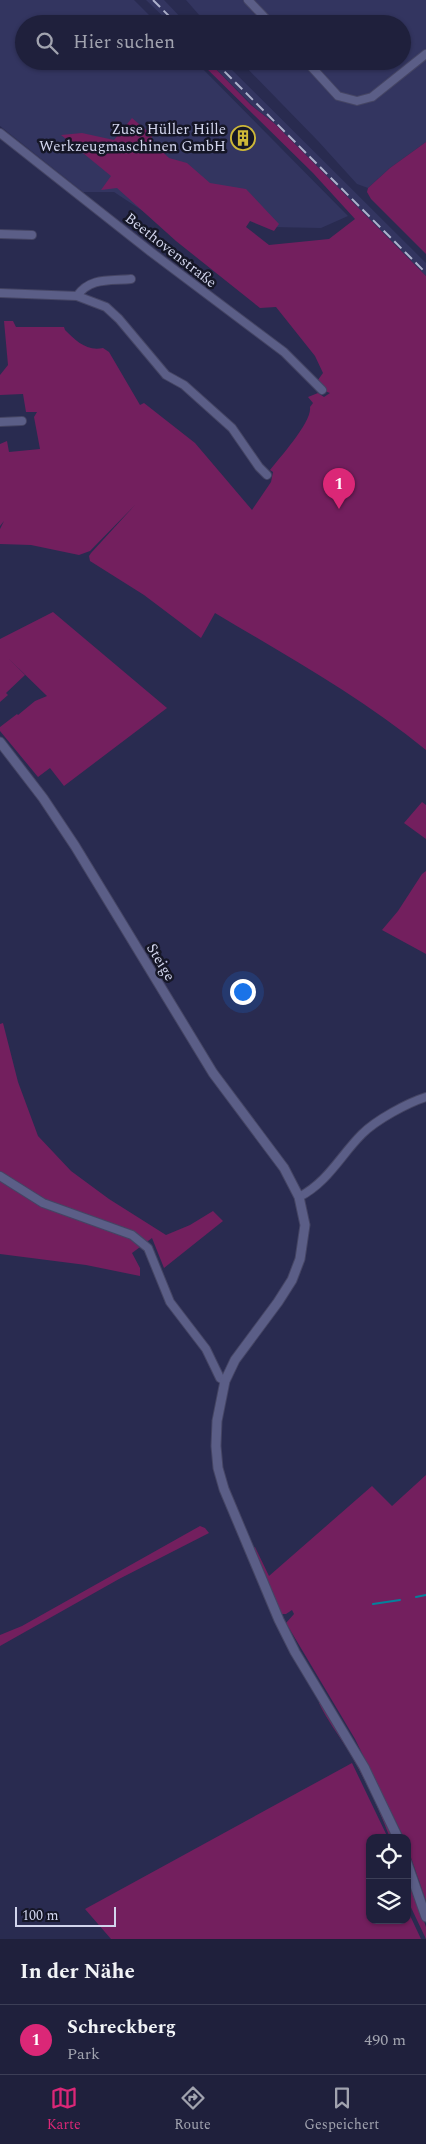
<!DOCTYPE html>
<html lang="de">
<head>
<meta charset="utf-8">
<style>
  body { margin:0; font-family:Spectral,serif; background:#2c2d47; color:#f1f3f6 }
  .controls { position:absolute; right:15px; bottom:15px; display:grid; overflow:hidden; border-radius:10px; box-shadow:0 1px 4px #0004 }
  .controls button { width:45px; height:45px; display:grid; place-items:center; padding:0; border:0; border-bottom:1px solid #3c3e56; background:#1f203c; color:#f1f3f6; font:25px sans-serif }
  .scale { position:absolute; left:15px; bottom:12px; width:101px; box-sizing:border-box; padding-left:5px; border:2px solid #d2d5ed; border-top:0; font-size:14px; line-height:18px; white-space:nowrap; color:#d2d5ed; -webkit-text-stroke:4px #151626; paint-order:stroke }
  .you { position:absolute; left:242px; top:991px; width:18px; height:18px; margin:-12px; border:4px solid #fff; border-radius:50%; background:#1a73e8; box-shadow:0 0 0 8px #1a73e833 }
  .badge { display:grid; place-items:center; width:32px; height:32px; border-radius:50%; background:#db2777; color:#fff; font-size:16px; font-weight:700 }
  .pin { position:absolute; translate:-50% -41px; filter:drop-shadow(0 1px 2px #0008) }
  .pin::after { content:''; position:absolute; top:26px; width:18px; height:15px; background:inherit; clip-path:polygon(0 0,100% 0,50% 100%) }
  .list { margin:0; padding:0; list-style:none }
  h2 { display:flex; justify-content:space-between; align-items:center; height:65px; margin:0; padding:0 20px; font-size:21px }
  h2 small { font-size:16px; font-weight:400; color:#a1a3af }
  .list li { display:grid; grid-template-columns:32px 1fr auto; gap:15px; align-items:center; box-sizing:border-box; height:70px; padding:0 20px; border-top:1px solid #3c3e56 }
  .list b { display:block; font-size:19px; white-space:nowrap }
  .list p { margin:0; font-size:16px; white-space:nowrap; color:#a1a3af }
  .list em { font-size:16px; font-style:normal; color:#a1a3af }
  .icon { flex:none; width:28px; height:28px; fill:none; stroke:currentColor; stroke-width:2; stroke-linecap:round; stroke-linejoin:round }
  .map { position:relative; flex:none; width:426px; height:1939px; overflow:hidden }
  .search { position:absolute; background:#1f203c; box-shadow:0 1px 4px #0004; left:15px; right:15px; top:15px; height:55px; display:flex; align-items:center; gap:12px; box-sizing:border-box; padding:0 18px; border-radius:28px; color:#a1a3af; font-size:19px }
  .sheet { height:135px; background:#1f203c }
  nav { display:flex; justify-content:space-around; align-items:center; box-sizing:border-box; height:70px; border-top:1px solid #3c3e56; background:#1f203c; font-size:14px; color:#a1a3af }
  nav a { display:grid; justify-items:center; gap:2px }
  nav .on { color:#db2777 }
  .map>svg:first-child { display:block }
  .built { fill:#333560 }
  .green { fill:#731f5e }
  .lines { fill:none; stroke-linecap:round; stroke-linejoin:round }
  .stream { stroke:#03819c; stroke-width:2 }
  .minor-casing { stroke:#454564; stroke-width:10 }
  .tertiary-casing { stroke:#454564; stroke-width:11 }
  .minor { stroke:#5b5e87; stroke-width:8 }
  .tertiary { stroke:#5b5e87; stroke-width:9 }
  .rail { stroke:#aeb1cc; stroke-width:2; stroke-dasharray:10 5; stroke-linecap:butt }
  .labels { text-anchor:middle; stroke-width:5; stroke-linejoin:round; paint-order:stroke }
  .poi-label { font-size:15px; fill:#d2d5ed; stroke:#151626; text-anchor:end }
  .street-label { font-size:15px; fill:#d2d5ed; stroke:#151626 }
</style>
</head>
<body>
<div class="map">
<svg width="426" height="1939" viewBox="0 0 426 1939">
  <rect width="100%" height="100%" fill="#292b50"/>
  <path class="built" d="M0,0H134L158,24H24V61H195L348,216L321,228L272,227L256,207L211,256L114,192H83L0,126Z
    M146,0H164L187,24H171Z
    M186,0H426V142L390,168L368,188L357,184L318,141L240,61H402V24H207Z
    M208,61H223L426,263V276L275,124L255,108Z"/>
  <path class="green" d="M199,61H208L251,105L275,124L426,276V750C361,697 287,656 215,613L201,638L144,595L90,561L89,556L91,553L135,505L90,551L79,555L31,545L0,544V529L4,521L0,526V444L7,441L9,452L40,449L34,417L37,412H26L23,394L0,395V375L8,365L4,321H13L16,327H64L65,330C75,340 87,352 103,348L109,352L140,405L144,403L195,443L252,510L271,482L273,472L270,470C280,457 312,422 310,407L313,403L308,397L318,393L324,397L330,393L322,390L315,384L323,373L315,356L276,307L260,308L176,241L117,188L101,190L111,176L61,135L82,133L114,140L132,118L152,135V142L169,158L187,163L210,183L246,189L279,224L274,231L250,221L246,227L269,245L329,239L355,219L313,173Z
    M426,142V254L371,199L367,192L368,188L390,168Z
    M53,612L167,708L64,786L50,768L38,777L0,731V727L17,714L18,715L35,701L47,696L8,658L25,675L6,693L8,695L0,702V639Z
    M422,802L426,805V839L404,823Z
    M426,871V954L382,930L398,911L422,874Z
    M3,1023L18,1082L38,1136L71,1171L109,1199L166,1235L190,1225L213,1211L223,1221L164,1268L152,1238L132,1253L140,1268V1276L86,1265L0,1254V1024Z
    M426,1475V1901L407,1846V1838H404L355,1739L286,1623L294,1614L292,1610L286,1614H280L252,1549L255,1547L269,1576L372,1486L392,1506Z
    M200,1526L205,1528L209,1533L119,1579L0,1646V1635L22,1626Z
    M321,1701L357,1759L395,1838H390C379,1808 364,1777 348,1750C338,1734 327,1720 319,1703Z
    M352,1763L388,1838H370V1920H407V1909L421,1939H111L85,1909Z
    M407,1872L426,1927V1939L407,1899Z"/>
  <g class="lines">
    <path class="stream" d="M416,1597L426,1595
      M373,1604L400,1600"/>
    <defs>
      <path id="minor" d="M248,0L271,24
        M306,61L338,96L357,101L372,97L426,54
        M0,133L151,252L284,352L322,390
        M0,234L32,235
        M0,293L77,296L106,307L119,319L166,375L184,385L232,428L259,467L267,475
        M77,296C90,277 110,281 131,279
        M0,422L22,421
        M0,1176L43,1203L132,1235L148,1248L170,1302L206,1349L220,1378L225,1381
        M299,1197C328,1182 340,1156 362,1134C376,1120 407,1103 426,1097"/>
      <path id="tertiary" d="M0,742L43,798L75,846L213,1073L284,1168L299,1197L305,1225L300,1259L292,1280L278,1302L235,1360L225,1381L217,1421L216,1446L218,1468L224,1489L279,1620L295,1652L364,1767L398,1838
        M407,1863L426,1917"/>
    </defs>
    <use href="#minor" class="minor-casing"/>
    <use href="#tertiary" class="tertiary-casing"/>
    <use href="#minor" class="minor"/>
    <use href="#tertiary" class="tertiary"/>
    <path class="rail" d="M153,0L177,24
      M214,61L426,273"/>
  </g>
  <defs>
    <symbol id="building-ring" viewBox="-11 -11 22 22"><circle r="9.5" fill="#151626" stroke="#ceb838" stroke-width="1.5"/><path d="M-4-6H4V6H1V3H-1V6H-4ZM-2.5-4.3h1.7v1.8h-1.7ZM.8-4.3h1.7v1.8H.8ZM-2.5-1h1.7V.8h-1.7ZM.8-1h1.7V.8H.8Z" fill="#ceb838"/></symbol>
  </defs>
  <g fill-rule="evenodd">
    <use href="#building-ring" x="229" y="124" width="28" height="28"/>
  </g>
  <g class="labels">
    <g class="poi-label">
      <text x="226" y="134">Zuse Hüller Hille<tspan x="226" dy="17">Werkzeugmaschinen GmbH</tspan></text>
    </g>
    <g class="street-label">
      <text transform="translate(171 250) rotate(38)" y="5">Beethovenstraße</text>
      <text transform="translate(161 962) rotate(59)" y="5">Steige</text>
    </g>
  </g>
</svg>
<div class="controls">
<button><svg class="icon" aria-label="locate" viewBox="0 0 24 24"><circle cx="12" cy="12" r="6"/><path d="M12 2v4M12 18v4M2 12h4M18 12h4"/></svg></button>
<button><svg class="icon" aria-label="layers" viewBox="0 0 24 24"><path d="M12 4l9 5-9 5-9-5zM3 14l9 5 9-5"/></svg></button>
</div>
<div class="scale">100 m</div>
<div class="you"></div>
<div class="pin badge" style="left:339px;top:509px">1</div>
<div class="search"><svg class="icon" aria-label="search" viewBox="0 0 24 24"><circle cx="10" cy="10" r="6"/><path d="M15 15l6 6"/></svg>Hier suchen</div>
</div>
<section class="sheet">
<h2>In der Nähe<small></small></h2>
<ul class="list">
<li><span class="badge">1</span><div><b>Schreckberg</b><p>Park</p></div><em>490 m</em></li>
</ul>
</section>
<nav>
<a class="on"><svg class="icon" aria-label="map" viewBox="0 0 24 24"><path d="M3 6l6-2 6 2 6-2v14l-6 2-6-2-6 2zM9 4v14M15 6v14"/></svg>Karte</a>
<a><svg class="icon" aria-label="directions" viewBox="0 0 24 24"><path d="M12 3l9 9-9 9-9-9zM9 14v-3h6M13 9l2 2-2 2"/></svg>Route</a>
<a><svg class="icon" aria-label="saved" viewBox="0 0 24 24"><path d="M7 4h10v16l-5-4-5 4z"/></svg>Gespeichert</a>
</nav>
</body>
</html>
